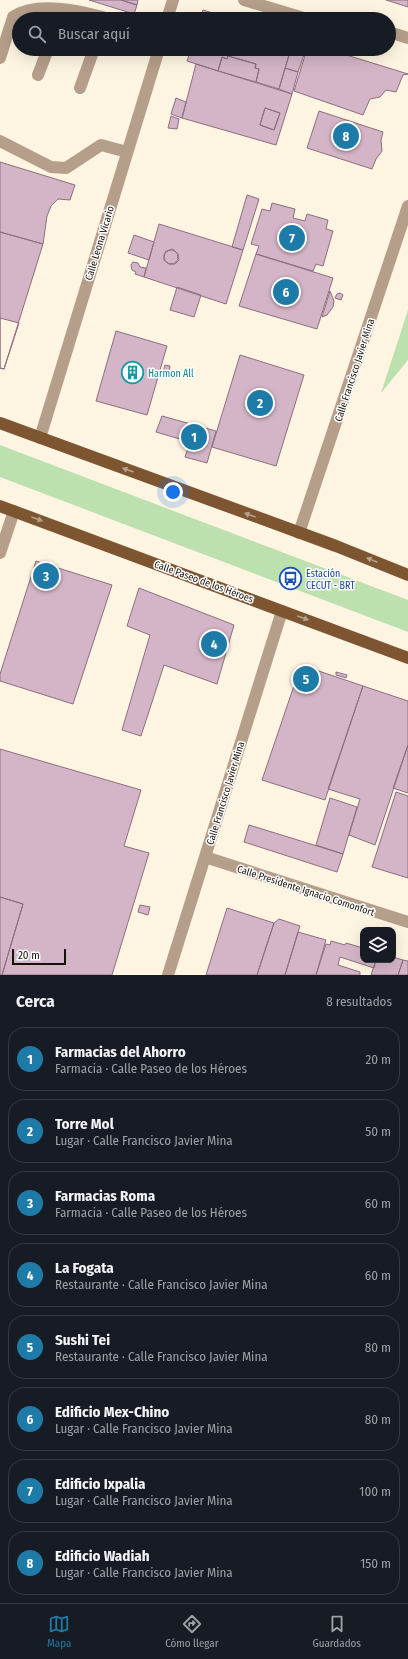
<!DOCTYPE html>
<html lang="es">
<head>
<meta charset="utf-8">
<style>
  body { margin:0; font-family:"Fira Sans Condensed",sans-serif; background:#20242c; color:#f1f3f6 }
  .controls { position:absolute; right:12px; bottom:12px; display:grid; overflow:hidden; border-radius:8px; box-shadow:0 4px 16px #0002 }
  .controls button { width:36px; height:36px; display:grid; place-items:center; padding:0; border:0; border-bottom:1px solid #363941; background:#171b24; color:#f1f3f6; font:20px sans-serif }
  .scale { position:absolute; left:12px; bottom:10px; width:54px; box-sizing:border-box; padding-left:4px; border:2px solid #171207; border-top:0; font-size:11px; line-height:14px; white-space:nowrap; color:#171207; -webkit-text-stroke:3px #fff; paint-order:stroke }
  .you { position:absolute; left:173px; top:492px; width:14px; height:14px; margin:-10px; border:3px solid #fff; border-radius:50%; background:#1a73e8; box-shadow:0 0 0 6px #1a73e833 }
  .badge { display:grid; place-items:center; width:26px; height:26px; border-radius:50%; background:#1e7ba8; color:#fff; font-size:13px; font-weight:700 }
  .pin { position:absolute; translate:-50% -50%; border:2px solid #fff; box-shadow:0 1px 4px #0006 }
  .list { margin:0; padding:0; list-style:none }
  h2 { display:flex; justify-content:space-between; align-items:center; height:52px; margin:0; padding:0 16px; font-size:17px }
  h2 small { font-size:13px; font-weight:400; color:#9ea1a6 }
  .list li { display:grid; grid-template-columns:26px 1fr auto; gap:12px; align-items:center; box-sizing:border-box; height:64px; margin:0 8px 8px; padding:0 8px; border:1px solid #363941; border-radius:16px }
  .list b { display:block; font-size:15px; white-space:nowrap }
  .list p { margin:0; font-size:13px; white-space:nowrap; color:#9ea1a6 }
  .list em { font-size:13px; font-style:normal; color:#9ea1a6 }
  .icon { flex:none; width:22px; height:22px; fill:none; stroke:currentColor; stroke-width:2; stroke-linecap:round; stroke-linejoin:round }
  .map { position:relative; flex:none; width:408px; height:975px; overflow:hidden }
  .search { position:absolute; background:#171b24; box-shadow:0 4px 16px #0002; left:12px; right:12px; top:12px; height:44px; display:flex; align-items:center; gap:10px; box-sizing:border-box; padding:0 14px; border-radius:22px; color:#9ea1a6; font-size:15px }
  .sheet { height:628px; background:#171b24 }
  nav { display:flex; justify-content:space-around; align-items:center; box-sizing:border-box; height:56px; border-top:1px solid #363941; background:#171b24; font-size:11px; color:#9ea1a6 }
  nav a { display:grid; justify-items:center; gap:2px }
  nav .on { color:#1e7ba8 }
  .map>svg:first-child { display:block }
  .green { fill:#bde0af }
  .building { fill:#d4b5c7; stroke:#8b6f7f; fill-rule:evenodd }
  .lines { fill:none; stroke-linecap:round; stroke-linejoin:round }
  .minor { stroke:#b59e8a; stroke-width:12 }
  .major { stroke:#7d5531; stroke-width:12 }
  .oneway { fill:#b8a28e }
  .labels { text-anchor:middle; stroke-width:3; stroke-linejoin:round; paint-order:stroke }
  .street-label { font-size:10px; fill:#171207; stroke:#fff }
  .culture-label { font-size:10px; fill:#0d838f; stroke:#fff; text-anchor:start }
  .transit-label { font-size:10px; fill:#164399; stroke:#fff; text-anchor:start }
</style>
</head>
<body>
<div class="map">
<svg width="408" height="975" viewBox="0 0 408 975">
  <rect width="100%" height="100%" fill="#fdf4e2"/>
  <path class="green" d="M408,310V360L381,393Z
    M0,445L408,600V632L0,477Z"/>
  <path class="building" d="M89,0H121L137,5L134,14Z
    M121,0H138L137,5Z
    M386,0H408V7Z
    M203,10L232,19H200Z
    M191,49H278L289,55L279,89L256,82L259,69L255,68L256,64L228,56L227,59L222,57L218,71L187,61Z
    M278,49H291L289,55Z
    M291,49H306L298,72L285,68Z
    M307,49H327L408,74L403,75L396,92L386,90L380,97L370,99L363,115L294,91Z
    M228,56L256,64L255,68L259,69L256,82L218,71L222,57L227,59Z
    M196,64L292,94L276,145L182,118ZM265,108L280,113L274,130L260,125Z
    M285,68L298,72L292,94L279,89Z
    M176,98L186,102L182,118L171,114Z
    M265,108L280,113L274,130L260,125Z
    M319,111L383,132L381,140L382,151L376,159L372,169L307,148Z
    M171,116L179,119L177,129L168,128Z
    M0,162L75,185L70,200L58,199L51,206L47,216L43,244L0,232Z
    M247,195L259,199L243,250L232,247Z
    M272,203L295,209L293,218L305,221L307,214L328,220L326,229L333,231L323,266L316,264L313,271L256,254L259,246L251,244L262,209L270,211Z
    M159,224L243,250L226,304L144,277ZM173,249L178,254L179,260L175,264H169L164,260V255L166,251Z
    M0,232L43,244L4,369L0,368Z
    M134,235L154,242L149,260L128,253Z
    M164 257a7 7 0 1 1 14 0a7 7 0 1 1-14 0Z
    M256,254L333,278L317,329L239,306Z
    M133,262L138,263L140,267L146,268L144,277L135,274L136,272L132,270L131,265Z
    M177,287L201,295L194,317L170,310Z
    M330,291L334,301L333,307L327,315L322,317Z
    M340,293L343,295L341,300L335,298L337,294Z
    M0,318L19,323L4,369L0,368Z
    M116,331L167,346L147,415L96,401Z
    M240,355L304,375L276,466L212,447Z
    M165,365L170,366L168,377L162,375Z
    M162,416L216,431L207,463L185,457L190,442L156,432Z
    M36,561L112,585L73,704L0,681V674Z
    M139,588L234,625L217,684L164,665L141,736L122,730L150,635L127,626Z
    M301,665L363,686L325,800L262,780Z
    M336,672L347,675L346,678L336,675Z
    M363,686L408,701V745L375,845L349,835L360,799L328,789Z
    M408,745V793L393,788Z
    M0,749L141,790L124,846L149,853L112,975H2L23,904L0,897Z
    M396,792L408,796V878L372,867Z
    M330,798L357,807L343,854L316,845Z
    M249,825L343,854L337,872L244,842Z
    M0,897L23,904L2,975H0Z
    M140,905L150,907L148,915L138,912Z
    M227,908L274,923L257,975H206Z
    M279,919L300,926L285,975H257L274,923Z
    M298,932L326,940L316,975H285Z
    M331,941L345,945L346,943L363,948V960H376L374,968L340,957L338,965L360,972V975H316L326,944L330,945Z
    M393,957L403,960L398,975H371L376,960H393Z
    M403,960L408,961V975H398Z"/>
  <g class="lines">
    <path class="minor" d="M244,0L307,19
      M167,19L173,0
      M389,32L408,38
      M0,58L13,17C37,0 82,11 109,19
      M38,75L48,49
      M80,88L94,49
      M0,141L51,167L66,168L101,145L127,152
      M40,438L159,49
      M299,533L408,206
      M0,553L14,511
      M205,857L408,922
      M168,975L282,611"/>
    <path class="major" d="M0,423L336,546L408,575
      M0,506L408,658"/>
  </g>
  <defs><path id="oneway-solid" d="M-6-.8H1V-3.2L6.5 0L1 3.2V.8H-6Z"/></defs>
  <g class="oneway">
    <use href="#oneway-solid" transform="translate(128 470) rotate(-160)"/>
    <use href="#oneway-solid" transform="translate(250 515) rotate(-160)"/>
    <use href="#oneway-solid" transform="translate(37 519) rotate(20)"/>
    <use href="#oneway-solid" transform="translate(372 560) rotate(-158)"/>
    <use href="#oneway-solid" transform="translate(303 618) rotate(20)"/>
  </g>
  <defs>
    <symbol id="building-ring" viewBox="-11 -11 22 22"><circle r="9.5" fill="#fff" stroke="#0f9aa8" stroke-width="1.5"/><path d="M-4-6H4V6H1V3H-1V6H-4ZM-2.5-4.3h1.7v1.8h-1.7ZM.8-4.3h1.7v1.8H.8ZM-2.5-1h1.7V.8h-1.7ZM.8-1h1.7V.8H.8Z" fill="#0f9aa8"/></symbol>
    <symbol id="bus-ring" viewBox="-11 -11 22 22"><circle r="9.5" fill="#fff" stroke="#1a4fb4" stroke-width="1.5"/><path d="M-5-6H5V4H4V6H2V4H-2V6H-4V4H-5ZM-3.5-4V0h7V-4ZM-3.5 1.2v1.5H-2V1.2ZM2 1.2v1.5H3.5V1.2Z" fill="#1a4fb4"/></symbol>
  </defs>
  <g fill-rule="evenodd">
    <use href="#building-ring" x="120" y="360" width="25" height="25"/>
    <use href="#bus-ring" x="278" y="566" width="25" height="25"/>
  </g>
  <g class="labels">
    <g class="street-label">
      <text transform="translate(99 243) rotate(-73)" y="4">Calle Leona Vicario</text>
      <text transform="translate(354 370) rotate(-72)" y="4">Calle Francisco Javier Mina</text>
      <text transform="translate(204 581) rotate(20)" y="4">Calle Paseo de los Héroes</text>
      <text transform="translate(225 793) rotate(-73)" y="4">Calle Francisco Javier Mina</text>
      <text transform="translate(306 890) rotate(18)" y="4">Calle Presidente Ignacio Comonfort</text>
    </g>
    <g class="culture-label">
      <text x="148" y="377">Harmon All</text>
    </g>
    <g class="transit-label">
      <text x="306" y="577">Estación<tspan x="306" dy="12">CECUT - BRT</tspan></text>
    </g>
  </g>
</svg>
<div class="controls">
<button><svg class="icon" aria-label="layers" viewBox="0 0 24 24"><path d="M12 4l9 5-9 5-9-5zM3 14l9 5 9-5"/></svg></button>
</div>
<div class="scale">20 m</div>
<div class="you"></div>
<div class="pin badge" style="left:194px;top:437px">1</div>
<div class="pin badge" style="left:260px;top:403px">2</div>
<div class="pin badge" style="left:46px;top:576px">3</div>
<div class="pin badge" style="left:214px;top:644px">4</div>
<div class="pin badge" style="left:306px;top:679px">5</div>
<div class="pin badge" style="left:286px;top:292px">6</div>
<div class="pin badge" style="left:292px;top:238px">7</div>
<div class="pin badge" style="left:346px;top:136px">8</div>
<div class="search"><svg class="icon" aria-label="search" viewBox="0 0 24 24"><circle cx="10" cy="10" r="6"/><path d="M15 15l6 6"/></svg>Buscar aquí</div>
</div>
<section class="sheet">
<h2>Cerca<small>8 resultados</small></h2>
<ul class="list">
<li><span class="badge">1</span><div><b>Farmacias del Ahorro</b><p>Farmacia · Calle Paseo de los Héroes</p></div><em>20 m</em></li>
<li><span class="badge">2</span><div><b>Torre Mol</b><p>Lugar · Calle Francisco Javier Mina</p></div><em>50 m</em></li>
<li><span class="badge">3</span><div><b>Farmacias Roma</b><p>Farmacia · Calle Paseo de los Héroes</p></div><em>60 m</em></li>
<li><span class="badge">4</span><div><b>La Fogata</b><p>Restaurante · Calle Francisco Javier Mina</p></div><em>60 m</em></li>
<li><span class="badge">5</span><div><b>Sushi Tei</b><p>Restaurante · Calle Francisco Javier Mina</p></div><em>80 m</em></li>
<li><span class="badge">6</span><div><b>Edificio Mex-Chino</b><p>Lugar · Calle Francisco Javier Mina</p></div><em>80 m</em></li>
<li><span class="badge">7</span><div><b>Edificio Ixpalia</b><p>Lugar · Calle Francisco Javier Mina</p></div><em>100 m</em></li>
<li><span class="badge">8</span><div><b>Edificio Wadiah</b><p>Lugar · Calle Francisco Javier Mina</p></div><em>150 m</em></li>
</ul>
</section>
<nav>
<a class="on"><svg class="icon" aria-label="map" viewBox="0 0 24 24"><path d="M3 6l6-2 6 2 6-2v14l-6 2-6-2-6 2zM9 4v14M15 6v14"/></svg>Mapa</a>
<a><svg class="icon" aria-label="directions" viewBox="0 0 24 24"><path d="M12 3l9 9-9 9-9-9zM9 14v-3h6M13 9l2 2-2 2"/></svg>Cómo llegar</a>
<a><svg class="icon" aria-label="saved" viewBox="0 0 24 24"><path d="M7 4h10v16l-5-4-5 4z"/></svg>Guardados</a>
</nav>
</body>
</html>
